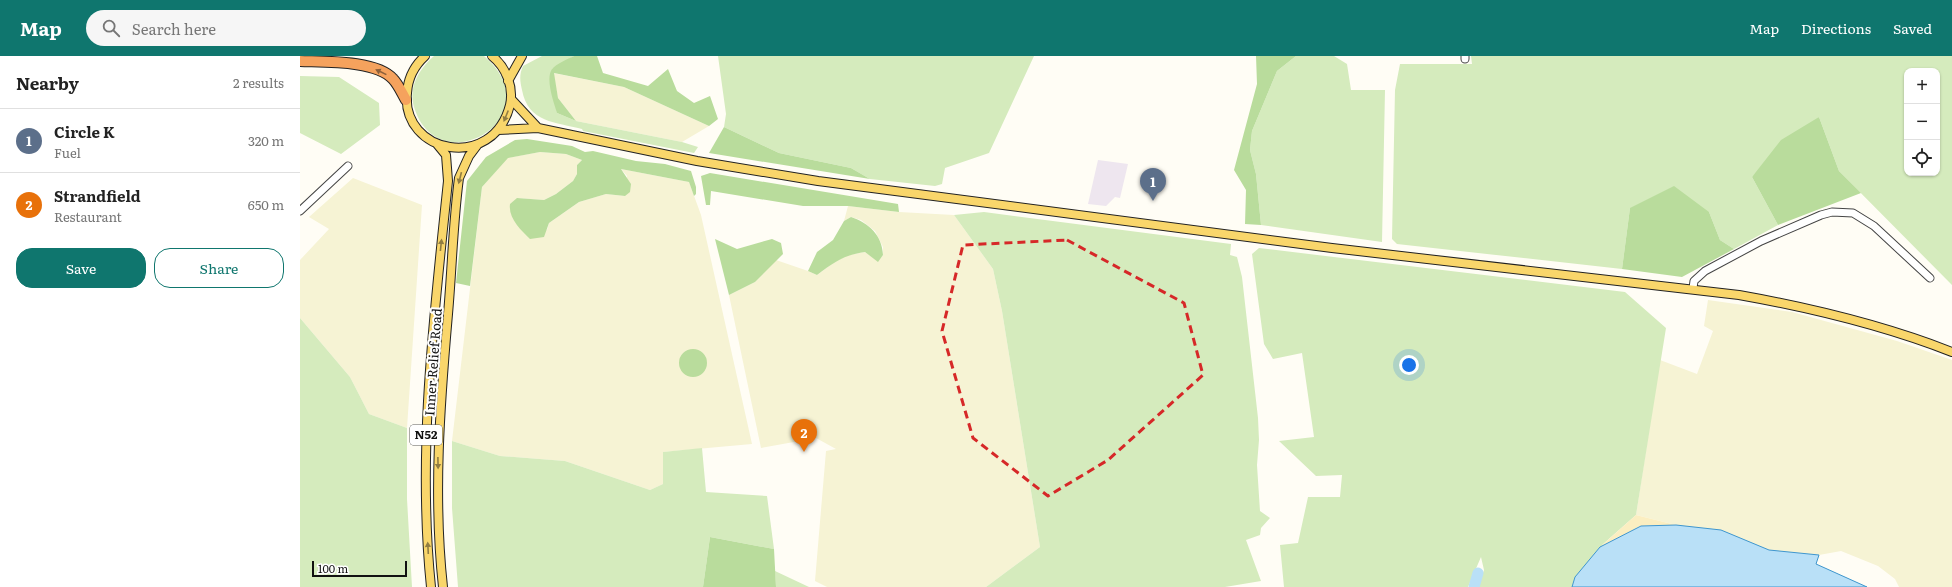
<!DOCTYPE html>
<html lang="en">
<head>
<meta charset="utf-8">
<style>
  body { margin:0; font-family:Literata,serif; background:#f6f6f6; color:#222 }
  .controls { position:absolute; right:12px; top:12px; display:grid; overflow:hidden; border-radius:8px; box-shadow:0 1px 3px #0004 }
  .controls button { width:36px; height:36px; display:grid; place-items:center; padding:0; border:0; border-bottom:1px solid #e0e0e0; background:#fff; color:#222; font:20px sans-serif }
  .scale { position:absolute; left:12px; bottom:10px; width:95px; box-sizing:border-box; padding-left:4px; border:2px solid #111; border-top:0; font-size:11px; line-height:14px; white-space:nowrap; color:#111; -webkit-text-stroke:3px #fff; paint-order:stroke }
  .you { position:absolute; left:1109px; top:309px; width:14px; height:14px; margin:-10px; border:3px solid #fff; border-radius:50%; background:#1a73e8; box-shadow:0 0 0 6px #1a73e833 }
  .badge { display:grid; place-items:center; width:26px; height:26px; border-radius:50%; background:#0f766e; color:#fff; font-size:13px; font-weight:700 }
  .pin { position:absolute; translate:-50% -33px; filter:drop-shadow(0 1px 2px #0008) }
  .pin::after { content:''; position:absolute; top:21px; width:14px; height:12px; background:inherit; clip-path:polygon(0 0,100% 0,50% 100%) }
  .list { margin:0; padding:0; list-style:none }
  h2 { display:flex; justify-content:space-between; align-items:center; height:52px; margin:0; padding:0 16px; font-size:17px }
  h2 small { font-size:13px; font-weight:400; color:#767676 }
  .list li { display:grid; grid-template-columns:26px 1fr auto; gap:12px; align-items:center; box-sizing:border-box; height:64px; padding:0 16px; border-top:1px solid #e0e0e0 }
  .list b { display:block; font-size:15px; white-space:nowrap }
  .list p { margin:0; font-size:13px; white-space:nowrap; color:#767676 }
  .list em { font-size:13px; font-style:normal; color:#767676 }
  .actions { display:flex; gap:8px; padding:12px 16px }
  .actions a { flex:1; padding:9px 0; border:1px solid #0f766e; border-radius:16px; text-align:center; font-size:14px; color:#0f766e }
  .actions .main { background:#0f766e; color:#fff }
  .icon { flex:none; width:22px; height:22px; fill:none; stroke:currentColor; stroke-width:2; stroke-linecap:round; stroke-linejoin:round }
  .map { position:relative; flex:none; width:1652px; height:531px; overflow:hidden }
  header { display:flex; align-items:center; gap:24px; box-sizing:border-box; height:56px; padding:0 20px; background:#0f766e; color:#fff }
  header strong { font-size:19px }
  nav { display:flex; gap:22px; margin-inline-start:auto; font-size:14px }
  .search { width:280px; height:36px; background:#f6f6f6; display:flex; align-items:center; gap:10px; box-sizing:border-box; padding:0 14px; border-radius:22px; color:#767676; font-size:15px }
  main { display:flex }
  aside { flex:1; background:#fff }
  .map>svg:first-child { display:block }
  .industrial { fill:#eee6ef }
  .farmland { fill:#f6f3d4 }
  .green { fill:#d5ebbd; fill-rule:evenodd }
  .forest { fill:#b9dc9c }
  .sand { fill:#fbeec1 }
  .water { fill:#b9e0f7; stroke:#3f96cf }
  .lines { fill:none; stroke-linecap:round; stroke-linejoin:round }
  .river { stroke:#b9e0f7; stroke-width:11 }
  .minor-casing { stroke:#444; stroke-width:9 }
  .major-casing { stroke:#222; stroke-width:10 }
  .highway-casing { stroke:#222; stroke-width:12 }
  .minor { stroke:#fff; stroke-width:7 }
  .major { stroke:#f9d66b; stroke-width:8 }
  .highway { stroke:#f5a25d; stroke-width:10 }
  .oneway { fill:#8e613b }
  .oneway2 { fill:#917d42 }
  .marked { fill:none; stroke:#d62828; stroke-width:3; stroke-dasharray:8 5; stroke-linejoin:round }
  .labels { text-anchor:middle; stroke-width:4; stroke-linejoin:round; paint-order:stroke }
  .shield { fill:#fff; stroke:#585858; stroke-width:1 }
  .shield-label { font-size:12px; font-weight:bold; fill:#111 }
  .street-label { font-size:13px; fill:#111; stroke:#fff }
</style>
</head>
<body>
<header>
<strong>Map</strong>
<div class="search"><svg class="icon" aria-label="search" viewBox="0 0 24 24"><circle cx="10" cy="10" r="6"/><path d="M15 15l6 6"/></svg>Search here</div>
<nav><a>Map</a><a>Directions</a><a>Saved</a></nav>
</header>
<main>
<aside>
<h2>Nearby<small>2 results</small></h2>
<ul class="list">
<li><span class="badge" style="background:#5c6f8a">1</span><div><b>Circle K</b><p>Fuel</p></div><em>320 m</em></li>
<li><span class="badge" style="background:#e8710a">2</span><div><b>Strandfield</b><p>Restaurant</p></div><em>650 m</em></li>
</ul>
<div class="actions"><a class="main">Save</a><a>Share</a></div>
</aside>
<div class="map">
<svg width="1652" height="531" viewBox="0 0 1652 531">
  <rect width="100%" height="100%" fill="#fffdf5"/>
  <path class="industrial" d="M798,104L828,108L820,142L815,141L806,150L788,148Z"/>
  <path class="farmland" d="M253,17L324,31L409,70L382,86L276,65L258,42Z
    M240,96L266,98L282,104L277,109V118L273,125L256,138L244,144L217,142L247,174L249,167L279,146L306,138L325,140L327,120L321,113L389,126L401,159L452,388L363,396V428L350,434L265,405L200,400L152,385L182,131L207,102Z
    M53,122L122,149L107,372L69,358L50,321L0,262V204L29,173L9,161Z
    M548,150L599,156L654,159L693,213L702,255L740,491L686,531H527L515,525L526,395L536,393L516,382L461,392L429,239L455,226L476,204L508,215L517,219L533,207L548,199L565,196L578,205L583,199V191L575,175L561,164L551,161L544,165Z
    M1408,244L1492,256L1597,285L1652,304V531H1599L1595,523L1578,510L1541,495L1519,499L1469,494L1421,474L1376,469L1336,459L1360,304L1397,318L1413,275L1404,270Z"/>
  <path class="green" d="M134,0H184C255,60 138,130 114,51C108,31 119,13 134,0Z
    M242,0H274L252,13L257,57L276,65L382,86L398,91L394,97L283,75L282,73C256,66 228,67 222,34C220,25 219,19 223,10Z
    M418,0H734L689,97L645,112L642,128L635,130L570,123L551,112L479,97L424,71L426,58Z
    M996,0H1034L1047,8L1051,34H1085L1082,186L961,169L956,118L950,94L952,75L977,15Z
    M1171,0H1652V229L1539,115L1519,61L1452,121L1478,169L1434,193L1420,184L1409,156L1330,152L1322,213L1097,188L1092,183L1095,34L1100,8H1172ZM1607,15H1637V117H1607Z
    M0,20L39,21L79,47L80,69L41,98L0,77Z
    M684,156L931,188L930,199L937,201L942,221L958,362L959,384L957,409L960,455L970,462L961,472L960,479L946,484L961,525L925,531H686L740,491L702,255L693,213L654,159Z
    M959,192L1325,236L1366,272L1336,459L1302,489L1376,469L1421,474L1469,494L1519,499L1516,508L1567,531H1178L1184,514L1181,501L1168,531H984L980,489L998,487L1008,441H1040L1042,419L1016,420L979,385L1014,381L1002,297L973,303L964,288L952,198Z
    M0,262L50,321L69,358L107,372V443L112,531H0Z
    M152,385L200,400L265,405L350,434L363,428V396L402,392L406,436L467,440L474,493L410,481L403,531H158L152,452Z
    M475,515L509,531H476Z"/>
  <path class="forest" d="M274,0H297L303,17L348,30L368,13L377,35L394,47L410,40L418,63L409,70L324,31L254,17L258,42L276,65L257,57C254,47 245,23 252,13C256,8 268,3 274,0Z
    M956,0H996L977,15L952,75L950,94L956,118L961,169L945,168L946,134L934,114L957,28Z
    M1519,61L1539,115L1561,137L1478,169L1452,121L1481,84Z
    M424,71L479,97L551,112L570,123L409,97Z
    M227,83L272,90L285,96L293,95L336,105L365,108L391,115L396,131V138L394,140L389,126L321,113L331,128L330,136L325,140L306,138L279,146L249,167L244,181L230,183C221,174 208,162 210,148L217,142L244,144L256,138L273,125L277,118V109L282,104L266,98L240,96L208,102L182,131L170,230L156,227L167,125L186,101L215,84Z
    M410,117L598,148L599,156L548,150H503L411,135L410,149H406L401,120Z
    M1374,130L1409,156L1420,184L1434,193L1382,221L1322,213L1330,152Z
    M551,161C569,167 582,179 583,199L578,206L565,196C544,199 534,206 517,219L508,215L517,196L533,184L544,165Z
    M415,183L437,193L472,183L481,187L483,198L455,226L429,239Z
    M379 307a14 14 0 1 1 28 0a14 14 0 1 1-28 0Z
    M410,481L474,493L476,531H403Z"/>
  <path class="sand" d="M1336,459L1376,469L1341,470L1300,491Z"/>
  <path class="water" d="M1376,469L1421,474L1469,494L1519,499L1516,508L1567,531H1272L1275,521L1300,491L1341,470Z"/>
  <g class="lines">
    <path class="river" d="M1174,531L1178,517"/>
    <defs>
      <path id="minor" d="M1165,0V3
        M0,155L48,110
        M1393,232L1394,225L1405,215L1461,185L1521,159L1532,156L1553,157L1574,170L1630,222"/>
      <path id="major" d="M125,0C114,10 108,21 107,37C101,98 193,116 210,49C214,31 206,11 192,0
        M208,25L222,0
        M211,43L238,72
        M198,74L238,72L397,105L518,125L1032,192L1439,239C1512,252 1583,269 1652,296
        M131,531C117,396 134,260 148,125L146,99L137,88
        M143,531C133,440 140,349 148,258C152,213 153,167 159,122L169,100L178,88"/>
      <path id="highway" d="M0,5C24,6 76,4 93,23C98,28 102,37 106,44"/>
    </defs>
    <use href="#minor" class="minor-casing"/>
    <use href="#major" class="major-casing"/>
    <use href="#highway" class="highway-casing"/>
    <use href="#minor" class="minor"/>
    <use href="#major" class="major"/>
    <use href="#highway" class="highway"/>
  </g>
  <defs><path id="oneway-solid" d="M-6-.8H1V-3.2L6.5 0L1 3.2V.8H-6Z"/></defs>
  <use class="oneway" href="#oneway-solid" transform="translate(81 16) rotate(-154)"/>
  <g class="oneway2">
    <use href="#oneway-solid" transform="translate(206 60) rotate(112)"/>
    <use href="#oneway-solid" transform="translate(160 122) rotate(104)"/>
    <use href="#oneway-solid" transform="translate(141 189) rotate(-84)"/>
    <use href="#oneway-solid" transform="translate(138 407) rotate(89)"/>
    <use href="#oneway-solid" transform="translate(128 492) rotate(-93)"/>
  </g>
  <path class="marked" d="M767,184L884,247L903,319L808,404L748,440L673,382L642,275L663,189Z"/>
  <g class="labels">
    <rect class="shield" x="110" y="369" width="32" height="20" rx="3"/>
    <g class="shield-label">
      <text x="126" y="383">N52</text>
    </g>
    <g class="street-label">
      <text transform="translate(133 306) rotate(-86)" y="5">Inner Relief Road</text>
    </g>
  </g>
</svg>
<div class="controls">
<button>+</button>
<button>−</button>
<button><svg class="icon" aria-label="locate" viewBox="0 0 24 24"><circle cx="12" cy="12" r="6"/><path d="M12 2v4M12 18v4M2 12h4M18 12h4"/></svg></button>
</div>
<div class="scale">100 m</div>
<div class="you"></div>
<div class="pin badge" style="left:853px;top:145px;background:#5c6f8a">1</div>
<div class="pin badge" style="left:504px;top:396px;background:#e8710a">2</div>
</div>
</main>
</body>
</html>
